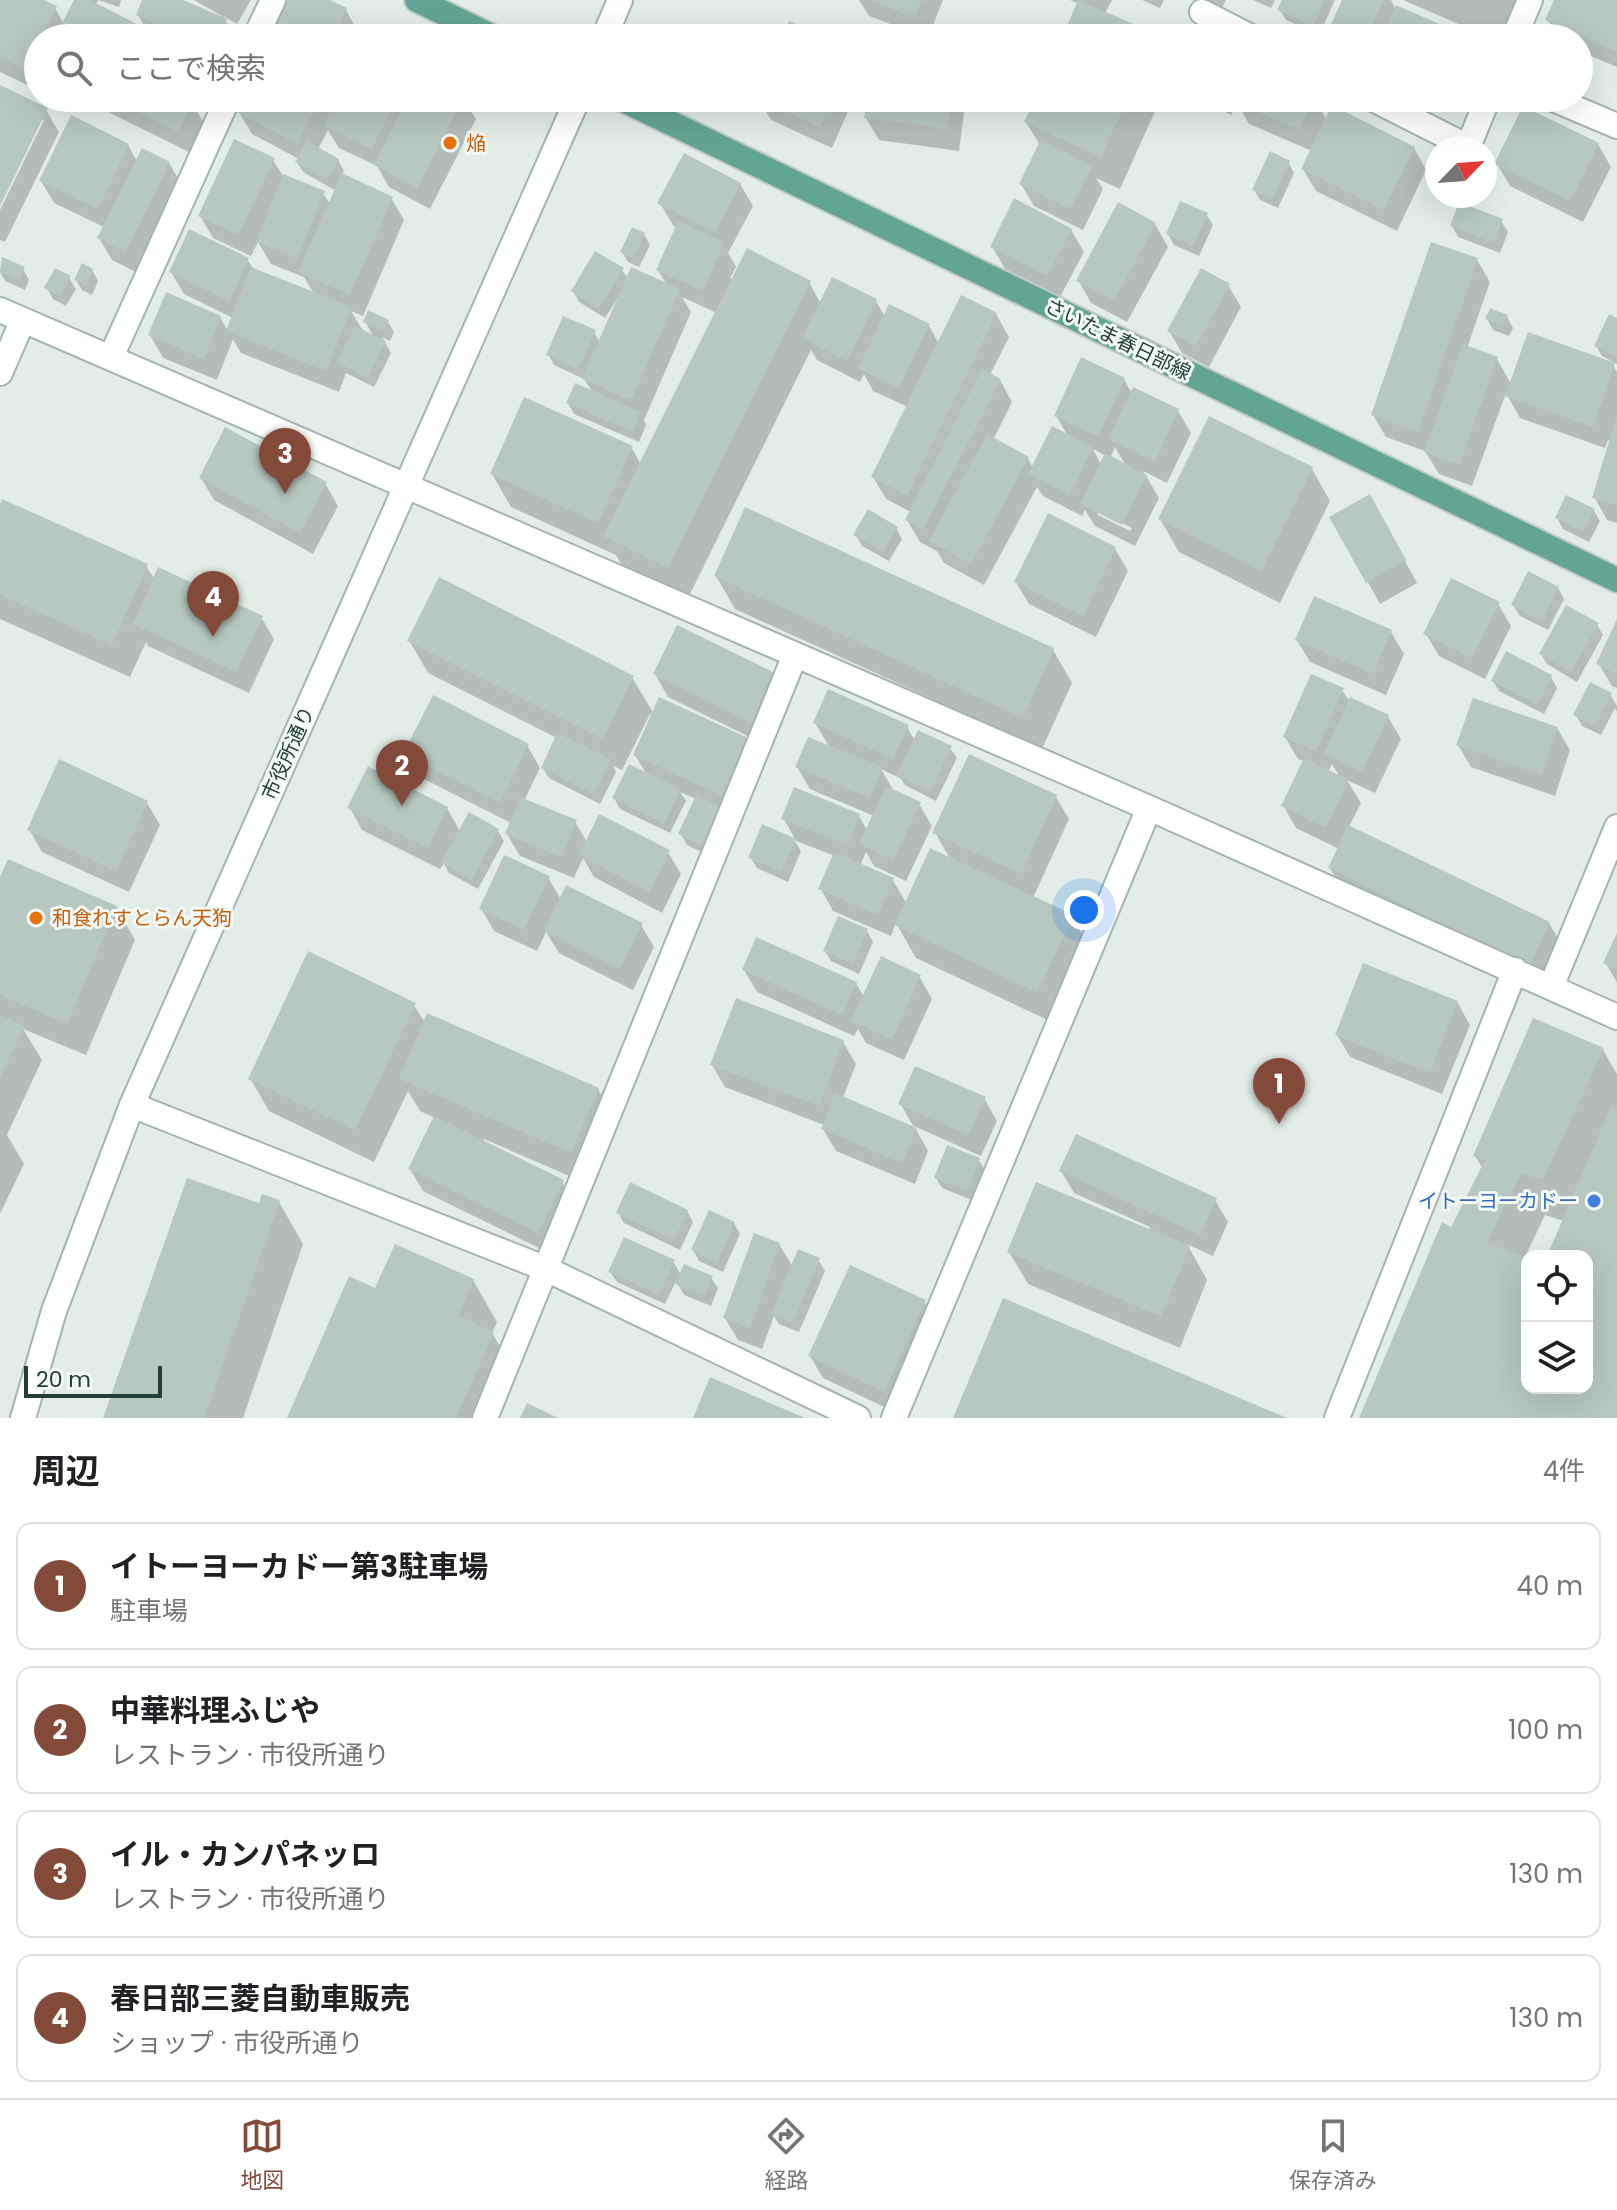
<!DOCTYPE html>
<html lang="ja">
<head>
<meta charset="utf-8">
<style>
  body { margin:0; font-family:Poppins,"Noto Sans JP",sans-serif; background:#f2f2f2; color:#202124 }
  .controls { position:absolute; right:24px; bottom:24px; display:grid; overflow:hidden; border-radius:16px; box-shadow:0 8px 32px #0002 }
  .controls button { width:72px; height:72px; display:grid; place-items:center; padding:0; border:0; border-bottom:2px solid #e0e0e0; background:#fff; color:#202124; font:40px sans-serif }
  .compass { position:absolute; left:1425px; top:136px; width:72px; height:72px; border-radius:50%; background:#fff; box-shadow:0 8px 32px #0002; rotate:65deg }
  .scale { position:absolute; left:24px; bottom:20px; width:138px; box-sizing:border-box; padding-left:8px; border:4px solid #213f37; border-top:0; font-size:22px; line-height:28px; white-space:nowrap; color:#213f37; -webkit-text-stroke:6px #f3f9f6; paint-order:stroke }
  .you { position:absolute; left:1084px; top:910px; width:28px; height:28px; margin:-20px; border:6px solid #fff; border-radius:50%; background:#1a73e8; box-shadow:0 0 0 12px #1a73e833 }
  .badge { display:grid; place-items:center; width:52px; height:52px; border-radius:50%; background:#834a39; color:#fff; font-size:26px; font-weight:700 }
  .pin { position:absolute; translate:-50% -66px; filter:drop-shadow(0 2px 4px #0008) }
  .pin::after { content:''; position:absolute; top:42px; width:28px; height:24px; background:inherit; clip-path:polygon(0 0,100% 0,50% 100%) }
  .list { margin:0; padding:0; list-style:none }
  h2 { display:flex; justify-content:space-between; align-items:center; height:104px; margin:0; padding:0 32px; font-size:34px }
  h2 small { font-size:26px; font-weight:400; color:#757577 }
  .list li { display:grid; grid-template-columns:52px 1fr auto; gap:24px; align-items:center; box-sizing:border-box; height:128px; margin:0 16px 16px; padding:0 16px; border:2px solid #e0e0e0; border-radius:16px }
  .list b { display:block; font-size:30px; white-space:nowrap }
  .list p { margin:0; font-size:26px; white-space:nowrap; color:#757577 }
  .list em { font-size:26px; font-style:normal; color:#757577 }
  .icon { flex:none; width:44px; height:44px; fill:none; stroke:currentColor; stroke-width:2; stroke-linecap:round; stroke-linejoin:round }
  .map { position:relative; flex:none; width:1617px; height:1418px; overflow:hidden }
  .search { position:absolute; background:#fff; box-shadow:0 8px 32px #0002; left:24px; right:24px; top:24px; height:88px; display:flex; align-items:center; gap:20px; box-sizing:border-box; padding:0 28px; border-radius:44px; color:#757577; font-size:30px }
  .sheet { height:680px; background:#fff }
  nav { display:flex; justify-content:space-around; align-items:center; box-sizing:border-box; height:112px; border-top:2px solid #e0e0e0; background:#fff; font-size:22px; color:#757577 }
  nav a { display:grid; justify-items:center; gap:4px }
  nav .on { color:#834a39 }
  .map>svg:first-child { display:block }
  .shadow { fill:#0003; fill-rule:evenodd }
  .building { fill:#b7c8c1 }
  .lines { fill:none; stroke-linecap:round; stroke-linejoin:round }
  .minor-casing { stroke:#a4b5af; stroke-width:28 }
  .tertiary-casing { stroke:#a4b5af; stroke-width:28 }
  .primary-casing { stroke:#c1c9c7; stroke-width:28 }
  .minor { stroke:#fff; stroke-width:24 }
  .tertiary { stroke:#fff; stroke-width:24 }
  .primary { stroke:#63a594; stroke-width:24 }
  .food-dot { fill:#e8710a; stroke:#f3f9f6; stroke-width:3 }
  .shop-dot { fill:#3f7fe0; stroke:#f3f9f6; stroke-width:3 }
  .labels { text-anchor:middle; stroke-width:6; stroke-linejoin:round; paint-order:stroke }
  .food-label { font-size:20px; fill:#c56008; stroke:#f3f9f6; text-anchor:start }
  .street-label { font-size:20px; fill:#213f37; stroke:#f3f9f6 }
  .shop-label { font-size:20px; fill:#366cbe; stroke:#f3f9f6; text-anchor:end }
</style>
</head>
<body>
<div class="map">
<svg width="1617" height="1418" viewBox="0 0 1617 1418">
  <rect width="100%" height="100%" fill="#e2ede8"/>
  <path class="shadow" d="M0,0H40L55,8L64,24L74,0H98L96,5L147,31L138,15L144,0H178L221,18L222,16L194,0H251L237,24L223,16L235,38H71L67,32L64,38H38V90L0,72Z
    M98,0H121L119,7Z
    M287,0H325L346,10L358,32L356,38H269Z
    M859,0H943L928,38L869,16Z
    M1070,0H1112L1105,13L1156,38H1064L1079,4Z
    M1142,0H1164L1160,8Z
    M1202,0H1226L1222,8Z
    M1253,0H1275L1271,8Z
    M1284,0H1335L1319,35L1286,20L1280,10Z
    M1344,0H1391L1396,10L1442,28L1448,38H1332L1329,33Z
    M1403,0H1528L1512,38H1491Z
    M1556,0H1617V67L1579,51V38H1558L1548,20Z
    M1175,32L1186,38H1172Z
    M0,87L46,110L59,132L5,242L0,240V210L44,120H40L0,201Z
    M100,98H183L192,103L205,125L191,153L108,112Z
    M246,98H321L331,115L340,98H463L476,119L430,209L389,187L377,166L339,148L328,130L318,149L338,160L344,171L341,175L391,198L404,220L363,316L351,311L363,331L374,338L365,321L388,322L394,332L390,341L382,337L391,353L374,387L346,373L339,392L241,353L233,339L217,380L163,358L150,335L220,317L228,331L233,318L184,294L171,272L247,259L254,270L314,294L304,277L271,264L258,242L251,256L213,238L200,216L273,160L283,176L323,193L330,204L336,191L303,172L297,162L299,159L252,134L239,112Z
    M758,98H854L832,148L771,120Z
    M869,98H966L959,151L879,140L866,118Z
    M1037,98H1161L1120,189L1096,178L1103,189L1083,230L1034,206L1021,184L1040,145L1026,122Z
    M1198,98H1314L1327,120L1414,148L1426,170L1397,231L1316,191L1303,169L1312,151L1249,124L1237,103L1231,115Z
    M1419,98H1434L1432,104Z
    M1598,144L1611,167L1583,222L1510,186L1497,164Z
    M128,145L137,161L169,163L182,185L138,273L112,260L99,238L104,227L54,203L41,181Z
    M1288,162L1294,173L1278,208L1260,200L1254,190Z
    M740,184L753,206L728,253L736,266L730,279L809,282L821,304L876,301L885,317L929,326L939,344L996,314L1009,337L990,375L1000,380L1012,402L993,440L1028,459L1033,468L1068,436L1056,416L1124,379L1132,394L1178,411L1191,433L1167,483L1143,471L1159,498L1135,546L1095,526L1085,510L1082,516L1043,496L1037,487L984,585L944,563L937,551L920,542L907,520L911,512L886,499L873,477L908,407L873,391L864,374L860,382L817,360L811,350L687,600L624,569L616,555L511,507L492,474L632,448L641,465L717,313L682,297L691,312L644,420L646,425L639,442L574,414L568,403L593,393L584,379L554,365L548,354L594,332L600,343L619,300L617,299L605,318L579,302L573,291L622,270L628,279L667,285L658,270L677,228L673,225L660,203ZM1115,447L1126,466L1110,458ZM1093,449L1106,456L1101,465ZM1098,511L1132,528L1130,531L1098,515Z
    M1206,214L1213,225L1199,256L1174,245L1168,234Z
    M1501,221L1508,232L1500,253L1458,237L1452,226Z
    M1155,224L1168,247L1127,322L1091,303L1079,281Z
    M1071,230L1084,252L1060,297L1005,269L992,246Z
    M644,234L650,245L639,267L628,262L622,252Z
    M3,260L23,269L29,280L25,290L5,281L0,272Z
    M1477,260L1490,282L1467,348L1497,359L1511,384L1613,365L1617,372V523L1607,520L1595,498L1612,441L1608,440L1605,448L1520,418L1506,393L1472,486L1439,474L1425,451L1386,437L1373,415Z
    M92,270L98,281L92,295L82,290L76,280Z
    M69,278L76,289L66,306L53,299L47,288Z
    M1228,285L1241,307L1209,367L1182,353L1169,331Z
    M1507,317L1513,328L1509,336L1493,330L1487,319Z
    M1617,321V364L1602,356L1596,346Z
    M1312,469L1330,501L1280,603L1179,552L1160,519Z
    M201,478L325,483L338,506L313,554L214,500Z
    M0,509L146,566L155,580L261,617L274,639L249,693L148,646L146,642L130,677L0,619Z
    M1594,511L1600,521L1589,542L1563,529L1557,518Z
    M1332,518L1382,519L1417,583L1380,604Z
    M896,528L902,539L889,561L862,546L856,535Z
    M1115,549L1128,571L1096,637L1029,604L1016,582Z
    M716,576L1053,650L1072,683L1042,749L735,609Z
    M1558,588L1564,599L1548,630L1520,616L1513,605Z
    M1498,604L1511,626L1485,679L1439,656L1426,634Z
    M1617,624V688L1612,686L1599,664Z
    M1597,625L1603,635L1577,682L1547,664L1541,654Z
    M1391,632L1404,654L1386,695L1310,662L1297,640Z
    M409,640L632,677L654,714L746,739L759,762L710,856L687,845L681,834L696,799L680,792L686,801L670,833L620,809L614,798L647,775L635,755L653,715L650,714L622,770L613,766L616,772L600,804L549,778L543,768L557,738L428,673Z
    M655,674H774L764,744L668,697Z
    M1551,677L1557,688L1544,714L1499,691L1493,681Z
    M1342,690L1350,702L1388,717L1401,739L1375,793L1347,780L1361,803L1349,827L1549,923L1568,956L1548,997L1349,901L1330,868L1339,849L1296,828L1283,805L1304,761L1298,759L1285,737ZM1332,764L1340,777L1328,772Z
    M1610,694L1617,706V712L1615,708L1601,735L1582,726L1576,715Z
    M815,723L907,727L915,741L950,748L957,758L936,801L905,785L900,778L881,769L895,793L919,804L932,826L906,881L874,866L866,852L860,866L892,879L907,904L950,859L935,832L1056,797L1069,819L1033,898L1072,917L1091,949L1056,1024L916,958L896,923L891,936L833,911L821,889L835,856L796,841L784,819L859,816L867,830L874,816L810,789L797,767L830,748Z
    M1557,728L1570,750L1555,796L1471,767L1458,745Z
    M527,745L540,768L524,801L575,822L587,842L668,852L681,874L662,913L594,877L583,858L574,878L520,856L507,834L511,823L418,776L405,754Z
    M147,803L160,825L129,892L42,852L29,829Z
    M350,808H447L460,831H498L504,841L478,889L449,873L444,863L440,869L362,830Z
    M794,840L801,851L788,882L757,868L750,857Z
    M548,877L561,900L641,925L654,947L633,990L559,953L546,932L537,951L494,931L481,908Z
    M0,882L116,907L135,940L86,1055L23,1029L42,1060L7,1135L24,1164L0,1214Z
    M867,931L873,942L859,974L831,961L825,951Z
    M1617,938V983L1606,963Z
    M744,970L856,983L864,997L919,976L932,999L904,1060L866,1043L858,1029L854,1036L757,992Z
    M1457,1002L1470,1025L1442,1094L1350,1057L1337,1035Z
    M414,1005L425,1023L598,1089L616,1122L590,1185L484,1139L483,1142L562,1182L575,1204L551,1254L423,1191L410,1169L435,1118L420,1111L408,1091L374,1162L269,1111L250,1078Z
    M843,1042L856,1064L843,1098L915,1129L900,1103L984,1098L997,1121L981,1156L914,1126L928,1151L915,1184L836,1151L823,1129L824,1125L725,1087L712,1065Z
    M1603,1050L1617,1074V1418H1361L1483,1169L1475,1156ZM1545,1215L1564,1221L1549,1256H1587V1388H1527V1260L1524,1259Z
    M978,1159L985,1170L972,1200L942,1188L936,1178Z
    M1061,1171L1215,1200L1228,1222L1213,1256L1187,1244L1207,1280L1180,1348L1028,1284L1009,1252L1149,1231L1150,1227L1074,1193Z
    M279,1202L303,1244L243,1418H105L260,1205Z
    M687,1211L693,1222L680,1250L624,1223L618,1212Z
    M734,1223L740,1234L723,1272L699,1261L693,1250Z
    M779,1244L793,1267L818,1260L825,1271L799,1332L779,1324L774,1316L762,1349L738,1340L725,1318Z
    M673,1261L681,1275L711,1278L718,1288L711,1306L684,1295L676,1281L665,1304L617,1282L610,1272Z
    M473,1280L497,1322L492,1333L517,1375L498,1418H289L376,1291Z
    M925,1302L937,1324L897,1413L823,1378L810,1356Z"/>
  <path class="building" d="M0,0H44L57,6L41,38H38V45L26,70L0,57Z
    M74,0H90L158,35L157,38H87L61,25Z
    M142,0H183L227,19L218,38H189L136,15Z
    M284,0H330L347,8L333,38H267Z
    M869,0H922L915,18Z
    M1078,0L1157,34L1155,38H1062Z
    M1282,0H1325L1313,26L1277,10Z
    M1342,0H1384L1366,38H1338L1327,33Z
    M1554,0H1617V52L1545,20Z
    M1396,5L1444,26L1438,38H1381Z
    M789,21L828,38H782Z
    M876,30L917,36V38H875Z
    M0,85L48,108L0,206Z
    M110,98H188L193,101L178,132Z
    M244,98H321L297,144L237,112Z
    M337,98H397L372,149L324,126Z
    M408,98H463L417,188L374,165Z
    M756,98H832L820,127Z
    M867,98H951L947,129L864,118Z
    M1035,98H1128L1101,157L1024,122Z
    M1235,98H1313L1299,129L1234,102Z
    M1332,105L1415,147L1384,210L1301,169Z
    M1523,106L1599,143L1570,201L1494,164Z
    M71,115L129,144L98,209L39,181Z
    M234,139L275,158L238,235L198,216Z
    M1041,139L1092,166L1070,209L1019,184Z
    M307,141L339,159L327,180L295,162Z
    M142,148L170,162L125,252L97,238Z
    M1270,151L1290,161L1272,199L1252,190Z
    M684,153L741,183L715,233L657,203Z
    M342,173L393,197L350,295L298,272Z
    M283,174L325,191L297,258L256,242Z
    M1014,198L1072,229L1047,276L990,247Z
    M1180,201L1208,213L1193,246L1166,234Z
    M1118,202L1156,223L1114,301L1076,281Z
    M1459,202L1503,219L1494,243L1450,226Z
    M678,221L724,242L703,291L656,270Z
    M632,227L645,233L633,258L620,252Z
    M189,229L249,258L229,301L169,272Z
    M1431,242L1478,258L1418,432L1371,415Z
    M747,248L811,281L668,568L603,536Z
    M595,251L624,268L598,309L571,291Z
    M2,257L25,267L19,280L0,272Z
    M82,263L93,269L86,285L74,280Z
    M251,267L352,307L326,371L226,331Z
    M631,267L680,289L631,400L582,379Z
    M55,268L71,276L60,297L44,288Z
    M1201,268L1230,284L1196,346L1167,331Z
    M832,277L877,299L847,361L802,338Z
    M166,292L221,316L204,359L148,335Z
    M961,295L997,313L907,495L871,477Z
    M889,304L930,324L899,388L858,369Z
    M1490,308L1508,315L1503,326L1485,319Z
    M368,310L389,320L383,332L363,322Z
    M1609,314L1617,318V358L1594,346Z
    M563,316L596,330L578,369L546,355Z
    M355,326L386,341L368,378L337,362Z
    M1528,332L1615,363L1593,427L1505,396Z
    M1463,344L1498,357L1459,465L1424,452Z
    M1081,357L1125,378L1098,437L1054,416Z
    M982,369L1001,379L923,530L905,520Z
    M575,383L641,412L633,432L566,403Z
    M1133,387L1179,409L1155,462L1108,439Z
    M524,397L633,446L598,523L490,474Z
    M1209,416L1313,467L1261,571L1158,519Z
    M1616,418H1617V505L1592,498Z
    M1052,426L1093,447L1070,495L1028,474Z
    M225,427L327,482L300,533L199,478Z
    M987,434L1029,457L971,564L929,541Z
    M1105,453L1147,475L1122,525L1080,504Z
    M1370,494L1406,560L1366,583L1329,517Z
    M1566,495L1595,509L1583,532L1555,518Z
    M2,499L148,564L112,645L0,595V504Z
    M745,507L1054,648L1023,718L714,576Z
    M868,509L898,527L883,552L853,535Z
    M1048,513L1116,547L1083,616L1014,582Z
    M158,567L263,616L236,672L133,624Z
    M1528,571L1559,587L1542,621L1511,605Z
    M439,577L634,676L603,739L407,641Z
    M1451,578L1500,602L1472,658L1423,634Z
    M1314,596L1392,630L1373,674L1295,640Z
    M1566,605L1599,623L1571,672L1539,654Z
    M1617,619V674L1596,664Z
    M677,625L775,673L751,723L653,674Z
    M1506,651L1552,675L1538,705L1491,681Z
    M1311,674L1344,688L1316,751L1283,737Z
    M1590,682L1612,693L1595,726L1573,715Z
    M828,689L909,725L893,759L813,723Z
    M433,695L529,744L500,803L403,754Z
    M659,697L748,738L722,796L633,755Z
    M1350,697L1389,715L1362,772L1324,753Z
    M1473,698L1558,727L1542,775L1456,745Z
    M918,730L952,746L930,792L896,775Z
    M557,733L611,759L594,794L541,768Z
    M808,737L883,767L870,798L795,767Z
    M969,754L1057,795L1021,874L932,833Z
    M1304,758L1349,780L1326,828L1281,806Z
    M59,759L148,801L116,871L27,830Z
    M629,764L681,789L664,824L612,798Z
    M368,766L448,807L428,848L347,808Z
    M886,786L921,802L893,860L859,844Z
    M794,787L860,814L848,845L781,819Z
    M696,795L722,807L704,847L678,834Z
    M520,797L577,820L562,857L505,834Z
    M469,812L499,829L472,880L441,863Z
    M599,814L670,850L649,892L579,855Z
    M762,824L796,839L782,872L748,858Z
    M1348,825L1550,922L1530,966L1328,868Z
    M930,848L1074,915L1037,993L895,925Z
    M834,852L894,878L878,915L818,889Z
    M504,855L550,876L524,930L479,909Z
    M8,859L117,906L67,1024L0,995V877Z
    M566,885L643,923L620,969L544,931Z
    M838,916L868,929L853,964L823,951Z
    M1617,933V970L1603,963Z
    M756,937L857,982L842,1015L742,970Z
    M308,951L416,1003L355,1130L248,1079Z
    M881,956L921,975L892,1039L851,1021Z
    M1363,963L1458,1001L1430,1073L1335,1035Z
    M736,998L844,1040L819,1106L710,1065Z
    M427,1013L599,1088L571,1153L399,1079Z
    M0,1015L24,1026L0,1078Z
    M1533,1018L1604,1048L1543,1180L1521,1174L1487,1243L1527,1258V1388H1587V1256H1547L1611,1107L1617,1109V1418H1359L1442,1222L1451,1227L1485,1160L1473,1156Z
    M915,1066L986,1097L968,1135L898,1104Z
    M835,1093L917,1128L902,1163L821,1129Z
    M434,1116L564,1180L538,1233L408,1169Z
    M1076,1134L1217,1198L1200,1235L1059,1171Z
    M947,1145L980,1158L967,1191L934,1178Z
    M187,1178L259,1203L262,1194L280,1200L204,1418H103Z
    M630,1182L688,1210L674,1240L616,1213Z
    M1036,1182L1190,1246L1161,1316L1007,1252Z
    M709,1210L735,1222L717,1263L691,1250Z
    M754,1233L780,1243L750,1328L723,1318Z
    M624,1237L675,1260L659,1295L608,1272Z
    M395,1244L474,1279L458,1316L494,1332L456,1418H287L349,1276L375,1288Z
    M798,1249L820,1258L793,1323L771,1314Z
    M684,1264L713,1276L705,1296L675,1284Z
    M850,1265L926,1300L884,1392L808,1356Z
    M1003,1298L1287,1418H953Z
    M710,1377L805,1418H693Z
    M527,1403L558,1418H520Z"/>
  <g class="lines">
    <defs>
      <path id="minor" d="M1202,12L1253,38
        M255,38L273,0
        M1514,38L1530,0
        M1371,98L1468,147L1488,98
        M1551,98L1617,126
        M0,310L1149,808L1617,1017
        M111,357L228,98
        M0,373L23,320
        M1551,987L1617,827
        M132,1105L544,1268L858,1418
        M485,1418L795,655
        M894,1418L1149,808
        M1337,1418L1515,970"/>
      <path id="tertiary" d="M604,38L620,0
        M23,1418L54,1311L132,1105L578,98"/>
      <path id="primary" d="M417,0L495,38
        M619,98L1617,580"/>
    </defs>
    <use href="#minor" class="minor-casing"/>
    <use href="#tertiary" class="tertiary-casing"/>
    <use href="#primary" class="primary-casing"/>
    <use href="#minor" class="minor"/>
    <use href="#tertiary" class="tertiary"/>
    <use href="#primary" class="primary"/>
  </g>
  <g class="food-dot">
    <circle cx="450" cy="143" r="8"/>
    <circle cx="36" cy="918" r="8"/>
  </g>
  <circle class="shop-dot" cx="1594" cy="1201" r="8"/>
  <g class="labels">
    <g class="food-label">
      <text x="466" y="150">焔</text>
      <text x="52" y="925">和食れすとらん天狗</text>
    </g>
    <g class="street-label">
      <text transform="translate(1118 339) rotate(26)" y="7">さいたま春日部線</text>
      <text transform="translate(288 753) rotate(-66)" y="7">市役所通り</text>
    </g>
    <g class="shop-label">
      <text x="1578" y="1208">イトーヨーカドー</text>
    </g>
  </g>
</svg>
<div class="controls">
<button><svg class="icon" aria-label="locate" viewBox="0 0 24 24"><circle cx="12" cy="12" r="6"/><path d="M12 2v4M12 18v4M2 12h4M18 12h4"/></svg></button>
<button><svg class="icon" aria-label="layers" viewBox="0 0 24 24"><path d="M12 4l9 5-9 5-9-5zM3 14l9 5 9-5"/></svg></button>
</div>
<svg class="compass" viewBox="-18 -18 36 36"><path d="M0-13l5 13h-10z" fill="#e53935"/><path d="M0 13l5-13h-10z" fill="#757577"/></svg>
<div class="scale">20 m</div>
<div class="you"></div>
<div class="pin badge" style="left:1279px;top:1124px">1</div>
<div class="pin badge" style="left:402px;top:806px">2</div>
<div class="pin badge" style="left:285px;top:494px">3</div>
<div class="pin badge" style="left:213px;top:637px">4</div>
<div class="search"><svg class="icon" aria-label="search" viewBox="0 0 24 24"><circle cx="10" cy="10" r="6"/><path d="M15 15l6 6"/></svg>ここで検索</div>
</div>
<section class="sheet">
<h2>周辺<small>4件</small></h2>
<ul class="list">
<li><span class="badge">1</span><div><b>イトーヨーカドー第3駐車場</b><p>駐車場</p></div><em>40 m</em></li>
<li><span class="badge">2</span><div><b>中華料理ふじや</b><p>レストラン · 市役所通り</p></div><em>100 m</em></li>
<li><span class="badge">3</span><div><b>イル・カンパネッロ</b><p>レストラン · 市役所通り</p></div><em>130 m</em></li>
<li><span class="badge">4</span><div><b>春日部三菱自動車販売</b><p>ショップ · 市役所通り</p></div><em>130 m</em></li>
</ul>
</section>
<nav>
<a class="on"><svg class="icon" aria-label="map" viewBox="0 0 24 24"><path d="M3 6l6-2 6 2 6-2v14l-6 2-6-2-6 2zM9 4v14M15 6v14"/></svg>地図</a>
<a><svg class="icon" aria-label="directions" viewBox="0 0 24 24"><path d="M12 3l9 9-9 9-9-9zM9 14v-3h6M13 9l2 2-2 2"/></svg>経路</a>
<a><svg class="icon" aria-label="saved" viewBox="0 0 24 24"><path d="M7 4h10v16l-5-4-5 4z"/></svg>保存済み</a>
</nav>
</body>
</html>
